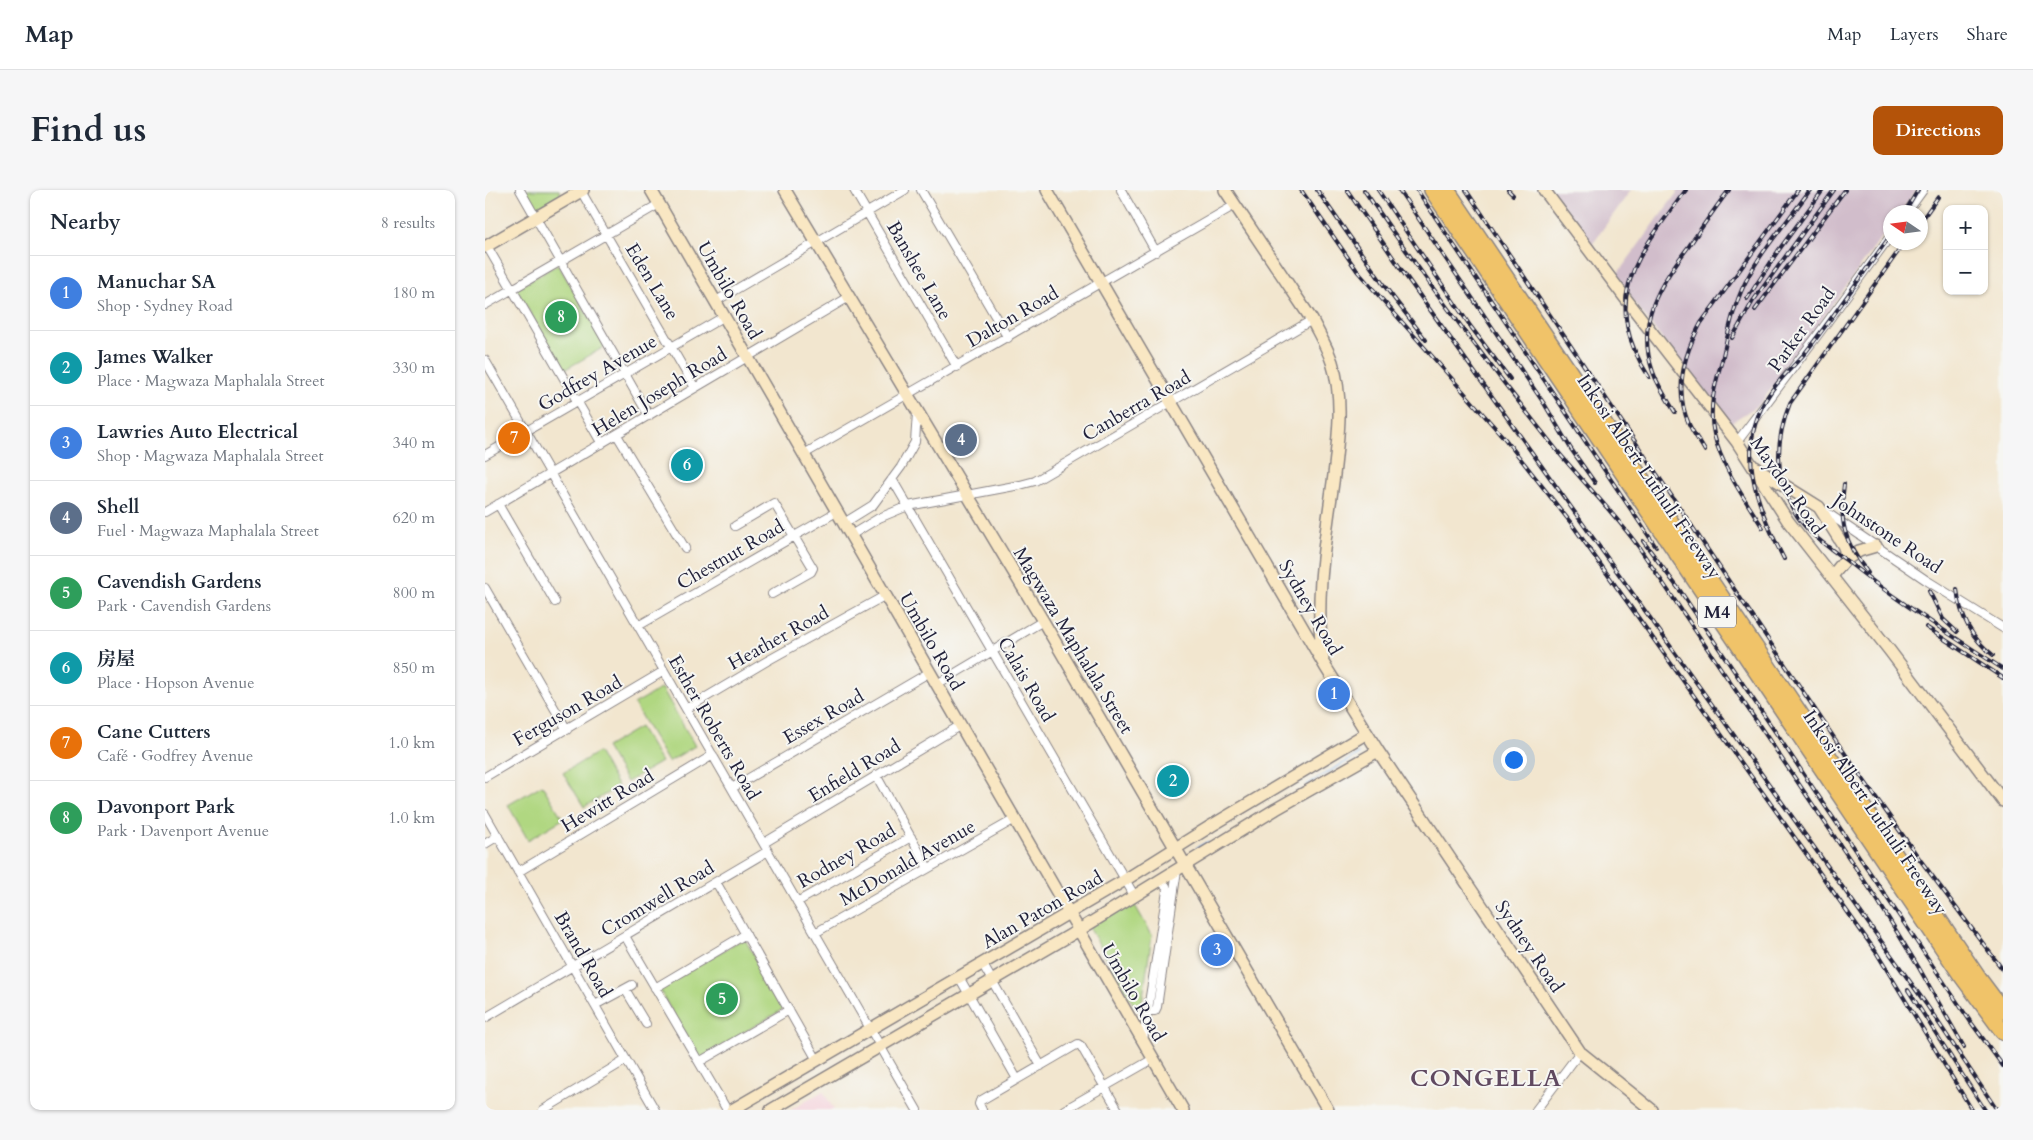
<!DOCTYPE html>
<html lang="en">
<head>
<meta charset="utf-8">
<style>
  body { margin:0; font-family:Cardo,"Noto Serif SC",serif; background:#f6f6f7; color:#1f2937 }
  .controls { position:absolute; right:15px; top:15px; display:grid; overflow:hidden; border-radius:10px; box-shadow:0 1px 4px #0004 }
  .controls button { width:45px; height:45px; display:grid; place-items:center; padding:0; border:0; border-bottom:1px solid #e0e1e3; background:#fff; color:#1f2937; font:25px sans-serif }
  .compass { position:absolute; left:1398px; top:15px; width:45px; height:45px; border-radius:50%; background:#fff; box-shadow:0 1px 4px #0004; rotate:283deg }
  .you { position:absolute; left:1028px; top:569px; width:18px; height:18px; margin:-12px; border:4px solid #fff; border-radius:50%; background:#1a73e8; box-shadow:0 0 0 8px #1a73e833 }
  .badge { display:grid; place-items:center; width:32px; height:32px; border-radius:50%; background:#b45309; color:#fff; font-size:16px; font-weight:700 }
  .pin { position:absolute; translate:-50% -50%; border:2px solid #fff; box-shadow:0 1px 5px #0006 }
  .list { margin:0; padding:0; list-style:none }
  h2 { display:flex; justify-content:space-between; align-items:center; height:65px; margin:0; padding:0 20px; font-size:21px }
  h2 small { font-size:16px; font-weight:400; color:#747a83 }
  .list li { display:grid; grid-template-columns:32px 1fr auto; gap:15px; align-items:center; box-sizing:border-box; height:75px; padding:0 20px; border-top:1px solid #e0e1e3 }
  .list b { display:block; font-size:19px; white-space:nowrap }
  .list p { margin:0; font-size:16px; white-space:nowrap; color:#747a83 }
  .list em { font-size:16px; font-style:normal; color:#747a83 }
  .map { position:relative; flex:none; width:1518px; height:920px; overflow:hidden; border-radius:10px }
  header { display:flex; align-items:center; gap:30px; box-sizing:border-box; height:70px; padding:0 25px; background:#fff; border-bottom:1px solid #e0e1e3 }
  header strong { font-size:24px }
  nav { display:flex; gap:28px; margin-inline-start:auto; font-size:18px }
  .intro { display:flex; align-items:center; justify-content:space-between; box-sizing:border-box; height:120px; padding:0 30px }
  h1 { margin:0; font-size:35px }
  .button { padding:12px 22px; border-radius:10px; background:#b45309; color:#fff; font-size:18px; font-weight:700 }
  main { display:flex; gap:30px; padding:0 30px }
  aside { flex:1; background:#fff; border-radius:10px; box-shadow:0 1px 4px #0004 }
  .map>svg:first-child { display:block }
  .built { fill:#f5cfda }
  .industrial { fill:#d1bdcb }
  .green { fill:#b0d781; stroke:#697c5e }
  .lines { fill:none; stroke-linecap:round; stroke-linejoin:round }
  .stream { stroke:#80b3ed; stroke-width:2 }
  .street-casing { stroke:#8a8485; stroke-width:10 }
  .secondary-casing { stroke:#8a8485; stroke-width:14 }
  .highway-casing { stroke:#8a8485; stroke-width:18 }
  .street { stroke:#fff; stroke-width:8 }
  .secondary { stroke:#f9e7c3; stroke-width:11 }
  .highway { stroke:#f0c369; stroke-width:15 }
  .rail-casing { stroke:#22223b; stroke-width:4 }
  .rail { stroke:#f6f6f2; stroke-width:2; stroke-dasharray:5.5; stroke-linecap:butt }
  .labels { text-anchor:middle; stroke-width:4; stroke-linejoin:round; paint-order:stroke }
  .shield { fill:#f6f6f2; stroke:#626272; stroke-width:1 }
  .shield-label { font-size:18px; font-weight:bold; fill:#22223b }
  .street-label { font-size:19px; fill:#22223b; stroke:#f6f6f2 }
  .district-label { font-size:24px; font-weight:bold; letter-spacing:1px; fill:#604960; stroke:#f6f6f2 }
</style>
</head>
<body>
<header>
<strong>Map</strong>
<nav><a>Map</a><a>Layers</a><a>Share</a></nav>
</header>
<div class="intro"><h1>Find us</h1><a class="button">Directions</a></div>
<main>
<aside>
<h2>Nearby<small>8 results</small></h2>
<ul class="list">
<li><span class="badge" style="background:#3f7fe0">1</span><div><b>Manuchar SA</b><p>Shop · Sydney Road</p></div><em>180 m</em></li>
<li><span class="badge" style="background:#0f9aa8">2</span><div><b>James Walker</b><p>Place · Magwaza Maphalala Street</p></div><em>330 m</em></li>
<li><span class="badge" style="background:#3f7fe0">3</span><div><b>Lawries Auto Electrical</b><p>Shop · Magwaza Maphalala Street</p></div><em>340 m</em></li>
<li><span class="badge" style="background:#5c6f8a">4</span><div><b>Shell</b><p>Fuel · Magwaza Maphalala Street</p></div><em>620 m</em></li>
<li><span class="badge" style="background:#2e9e5b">5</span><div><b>Cavendish Gardens</b><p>Park · Cavendish Gardens</p></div><em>800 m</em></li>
<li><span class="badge" style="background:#0f9aa8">6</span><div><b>房屋</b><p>Place · Hopson Avenue</p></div><em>850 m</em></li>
<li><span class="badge" style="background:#e8710a">7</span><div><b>Cane Cutters</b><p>Café · Godfrey Avenue</p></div><em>1.0 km</em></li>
<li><span class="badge" style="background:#2e9e5b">8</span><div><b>Davonport Park</b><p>Park · Davenport Avenue</p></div><em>1.0 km</em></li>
</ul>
</aside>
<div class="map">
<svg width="1518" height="920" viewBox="0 0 1518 920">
  <rect width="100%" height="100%" fill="#f6f6f2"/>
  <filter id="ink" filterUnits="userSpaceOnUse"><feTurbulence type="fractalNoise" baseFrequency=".02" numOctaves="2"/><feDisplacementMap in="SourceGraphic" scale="10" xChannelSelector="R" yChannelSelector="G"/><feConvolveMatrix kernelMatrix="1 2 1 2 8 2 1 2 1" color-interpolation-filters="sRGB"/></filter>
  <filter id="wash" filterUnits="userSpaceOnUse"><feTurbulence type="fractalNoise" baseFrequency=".0096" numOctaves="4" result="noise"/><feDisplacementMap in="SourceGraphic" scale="20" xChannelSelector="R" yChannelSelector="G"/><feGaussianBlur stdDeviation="1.12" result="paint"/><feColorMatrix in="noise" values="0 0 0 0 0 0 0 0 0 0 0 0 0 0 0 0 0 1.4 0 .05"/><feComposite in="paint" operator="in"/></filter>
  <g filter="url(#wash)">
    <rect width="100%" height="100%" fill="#f2e6cf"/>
    <path class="built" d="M338,901L349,920H306Z"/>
    <path class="industrial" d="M1066,0H1146L1107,54Z
      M1194,0H1432L1415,22H1406L1405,36L1275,214L1242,235L1130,87Z"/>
    <path class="green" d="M37,0H74L76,5L49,20Z
      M73,74L121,156L79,180L31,99Z
      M177,498L210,556L183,572L149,514Z
      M155,537L176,572L142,592L121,557Z
      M113,562L133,597L99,617L78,583Z
      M57,595L78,629L43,650L23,615Z
      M648,712L667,745L657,813L649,815L604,737Z
      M259,748L300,818L214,869L174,799Z"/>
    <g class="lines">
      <path class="stream" d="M822,595L874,564
        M712,658L723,652"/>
    </g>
  </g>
  <g filter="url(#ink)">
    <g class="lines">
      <defs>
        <path id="street" d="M35,0L164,226
          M369,0L472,177
          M436,0L523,148
          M636,0L671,62
          M96,1L210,198
          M1422,22L1438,0
          M2,56L117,254
          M231,111L420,0
          M0,115L174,14
          M0,170L432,920
          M132,245L200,358
          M1252,252L1332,146L1406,45
          M319,264L750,15
          M0,265L240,126
          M407,289L649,705
          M13,314L70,412
          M1338,320L1441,390L1518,438
          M0,322L364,107
          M359,333L388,315L416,277L430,252L432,223
          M250,336L289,313L328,378L326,382L287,404
          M366,345L394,328L423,316L535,295L550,291L827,130
          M0,398L82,540
          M153,436L353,321
          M452,494L558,431
          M201,519L282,471L401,405
          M391,585L443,678
          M0,587L179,481
          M247,598L445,482
          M0,624L170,920
          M279,653L476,535
          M0,654L13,646
          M33,682L228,565
          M231,692L332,870
          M312,712L426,647
          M330,743L530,629
          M140,746L242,920
          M497,773L556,876
          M474,787L532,889
          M170,798L261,744
          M140,799L161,834
          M110,815L147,795
          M662,821H670L672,817L692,680
          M0,828L283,661
          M658,850L682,701L681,696L674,690
          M214,872L304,820
          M58,920L141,870
          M497,920L494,914L495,911L593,854L596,856L633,920
          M579,920L668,869
          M1051,920L1095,862"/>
        <path id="secondary" d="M166,0L698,920
          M300,0L558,431L843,920
          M562,0L840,476L893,561L1095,862L1167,920
          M740,0L827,130C834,144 842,157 847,172C859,209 853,248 849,285C841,346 829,407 838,468
          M1059,0L1141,109L1252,252L1303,331L1405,461L1518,611
          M0,57L98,0
          M1270,277L1334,317L1358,355L1360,360V370
          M1347,386L1360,370L1374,361L1391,356
          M247,920L640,690L726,636L882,543
          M286,920L594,740L791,619L893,561"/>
        <path id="highway" d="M947,0L1476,785L1518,842
          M962,0L1494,789L1518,821"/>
      </defs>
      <use href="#street" class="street-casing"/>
      <use href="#secondary" class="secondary-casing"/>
      <use href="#highway" class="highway-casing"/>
      <use href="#street" class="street"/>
      <use href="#secondary" class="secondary"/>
      <use href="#highway" class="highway"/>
      <defs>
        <path id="rail" d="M816,0L873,82L1020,249L1086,333L1391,762L1487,920
          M832,0L898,94L941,150
          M862,0L918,82L1441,814L1512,920
          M879,0C941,91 1005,177 1074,263C1100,294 1129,323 1153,356L1393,711L1434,778L1479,857
          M893,0L986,137L1025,189
          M914,0L1060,215L1086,259L1110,293
          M932,0L1171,357
          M981,0L1356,558L1436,671L1518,780
          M1023,0L1028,5
          M1420,22L1433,0
          M1436,31L1453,7
          M1420,52L1305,213C1291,248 1289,285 1308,319C1320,342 1342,356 1362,371C1411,411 1465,444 1518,479
          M1262,109L1293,61L1338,0
          M1270,120L1360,0
          M1247,148L1268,111L1349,0
          M1164,187C1113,108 1154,64 1201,0
          M1190,222C1182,209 1173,196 1168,182C1150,131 1175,94 1204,56C1217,37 1230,18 1244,0
          M1220,261C1215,252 1208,243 1204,234C1189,201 1199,164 1216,133L1313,0
          M1359,294C1354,331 1359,353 1383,383
          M1278,338C1261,311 1236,276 1229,244C1223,219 1230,194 1237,170C1243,144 1248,117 1260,93C1276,60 1304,30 1325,0
          M1158,351L1196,402L1485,831L1518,876
          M1299,369C1272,317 1248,257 1285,203C1295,188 1309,176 1320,163C1350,125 1377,84 1406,45
          M1472,399C1475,426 1487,449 1508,465
          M1444,401L1458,429L1472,442
          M1441,437L1518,488
          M1423,800L1500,920"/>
      </defs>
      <use href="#rail" class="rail-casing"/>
      <use href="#rail" class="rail"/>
    </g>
  </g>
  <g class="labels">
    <rect class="shield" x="1213" y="406.5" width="38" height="31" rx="4"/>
    <g class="shield-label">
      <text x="1232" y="428">M4</text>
    </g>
    <g class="street-label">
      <text transform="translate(435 80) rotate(60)" y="7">Banshee Lane</text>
      <text transform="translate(168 91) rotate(59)" y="7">Eden Lane</text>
      <text transform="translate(245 100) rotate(60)" y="7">Umbilo Road</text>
      <text transform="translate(527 126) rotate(-30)" y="7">Dalton Road</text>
      <text transform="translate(1316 139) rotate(-54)" y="7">Parker Road</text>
      <text transform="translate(112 182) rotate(-30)" y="7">Godfrey Avenue</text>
      <text transform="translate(174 201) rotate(-31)" y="7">Helen Joseph Road</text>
      <text transform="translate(651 215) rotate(-30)" y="7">Canberra Road</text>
      <text transform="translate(1165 286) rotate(56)" y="7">Inkosi Albert Luthuli Freeway</text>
      <text transform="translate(1303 295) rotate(55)" y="7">Maydon Road</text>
      <text transform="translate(1403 343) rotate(34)" y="7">Johnstone Road</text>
      <text transform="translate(245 364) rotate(-30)" y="7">Chestnut Road</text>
      <text transform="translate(826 417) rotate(60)" y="7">Sydney Road</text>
      <text transform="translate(293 447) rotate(-29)" y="7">Heather Road</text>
      <text transform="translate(589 450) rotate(59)" y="7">Magwaza Maphalala Street</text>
      <text transform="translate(447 451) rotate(60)" y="7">Umbilo Road</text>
      <text transform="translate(542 489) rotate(60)" y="7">Calais Road</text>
      <text transform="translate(82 520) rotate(-30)" y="7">Ferguson Road</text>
      <text transform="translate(338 526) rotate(-30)" y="7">Essex Road</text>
      <text transform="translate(230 537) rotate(60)" y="7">Esther Roberts Road</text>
      <text transform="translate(369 580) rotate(-31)" y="7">Enfield Road</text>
      <text transform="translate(122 610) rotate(-31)" y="7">Hewitt Road</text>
      <text transform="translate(1391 622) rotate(56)" y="7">Inkosi Albert Luthuli Freeway</text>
      <text transform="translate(361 665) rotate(-30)" y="7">Rodney Road</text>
      <text transform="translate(422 672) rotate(-30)" y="7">McDonald Avenue</text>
      <text transform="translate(172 708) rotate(-31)" y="7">Cromwell Road</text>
      <text transform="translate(557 719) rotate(-30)" y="7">Alan Paton Road</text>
      <text transform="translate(1045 756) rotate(56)" y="7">Sydney Road</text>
      <text transform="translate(99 764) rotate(60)" y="7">Brand Road</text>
      <text transform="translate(649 802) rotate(60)" y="7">Umbilo Road</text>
    </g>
    <g class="district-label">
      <text x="1001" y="896">CONGELLA</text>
    </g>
  </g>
</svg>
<div class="controls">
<button>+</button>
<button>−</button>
</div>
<svg class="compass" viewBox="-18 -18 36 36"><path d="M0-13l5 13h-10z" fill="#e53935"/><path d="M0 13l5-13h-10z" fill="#747a83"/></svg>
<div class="you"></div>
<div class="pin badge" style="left:849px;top:504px;background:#3f7fe0">1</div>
<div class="pin badge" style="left:688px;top:591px;background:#0f9aa8">2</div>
<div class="pin badge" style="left:732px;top:760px;background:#3f7fe0">3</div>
<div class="pin badge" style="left:476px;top:250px;background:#5c6f8a">4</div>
<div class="pin badge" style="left:237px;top:809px;background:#2e9e5b">5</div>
<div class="pin badge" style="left:202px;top:275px;background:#0f9aa8">6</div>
<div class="pin badge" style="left:29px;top:248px;background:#e8710a">7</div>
<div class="pin badge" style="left:76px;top:127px;background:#2e9e5b">8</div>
</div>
</main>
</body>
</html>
